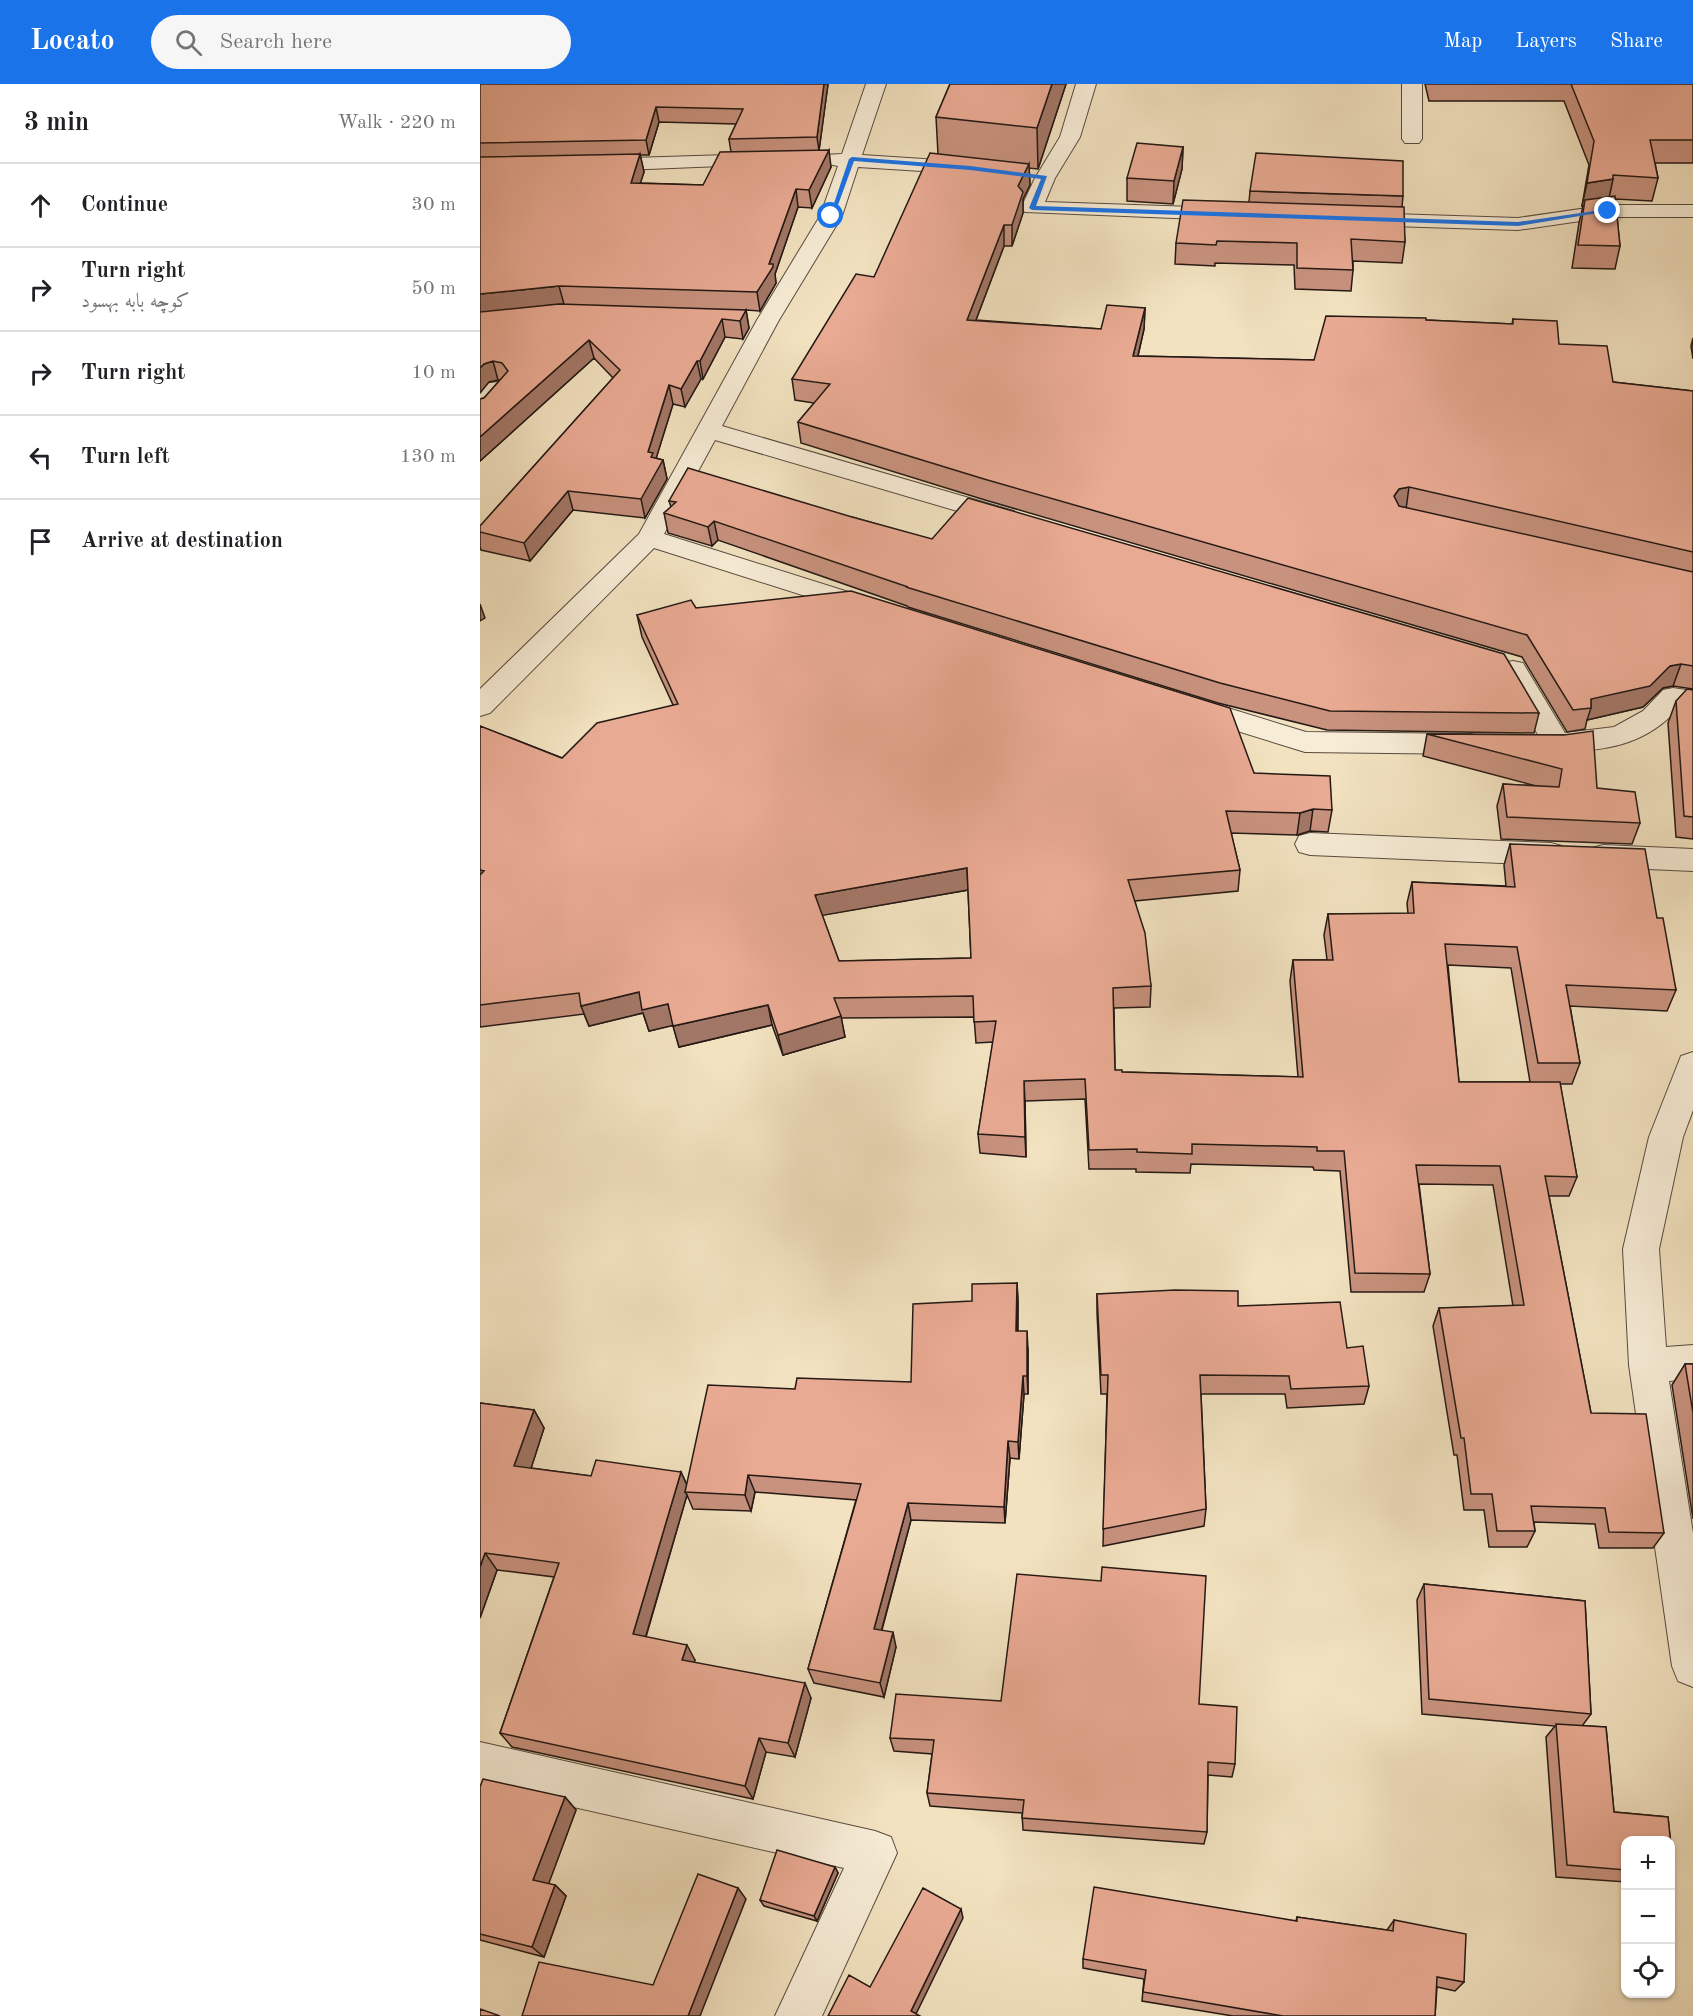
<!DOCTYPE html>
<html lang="en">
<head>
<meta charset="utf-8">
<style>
  body { margin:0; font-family:"Old Standard TT",Amiri,serif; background:#f6f6f6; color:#202124 }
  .controls { position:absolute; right:18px; bottom:18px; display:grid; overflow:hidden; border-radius:12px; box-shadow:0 2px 4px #0004 }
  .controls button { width:54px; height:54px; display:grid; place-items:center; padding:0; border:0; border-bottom:2px solid #e0e0e0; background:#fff; color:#202124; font:30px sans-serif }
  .stop { position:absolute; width:18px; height:18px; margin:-14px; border:4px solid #1a73e8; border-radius:50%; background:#fff }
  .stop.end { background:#1a73e8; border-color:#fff; box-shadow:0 2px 6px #0008 }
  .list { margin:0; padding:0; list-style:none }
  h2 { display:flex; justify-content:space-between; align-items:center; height:78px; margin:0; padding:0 24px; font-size:26px }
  h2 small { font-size:20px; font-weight:400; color:#757577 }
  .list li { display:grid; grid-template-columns:39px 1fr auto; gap:18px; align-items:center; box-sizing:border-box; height:84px; padding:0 24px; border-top:2px solid #e0e0e0 }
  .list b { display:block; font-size:22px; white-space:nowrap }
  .list p { margin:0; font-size:20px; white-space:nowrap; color:#757577 }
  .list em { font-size:20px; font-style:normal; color:#757577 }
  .icon { flex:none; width:33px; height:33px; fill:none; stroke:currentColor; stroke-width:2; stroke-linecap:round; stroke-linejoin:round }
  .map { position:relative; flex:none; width:1213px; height:1932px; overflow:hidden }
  header { display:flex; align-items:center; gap:36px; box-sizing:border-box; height:84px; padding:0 30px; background:#1a73e8; color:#fff }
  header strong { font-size:28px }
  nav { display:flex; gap:33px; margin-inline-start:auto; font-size:21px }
  .search { width:420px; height:54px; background:#f6f6f6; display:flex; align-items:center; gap:15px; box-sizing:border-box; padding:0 21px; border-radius:33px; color:#757577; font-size:22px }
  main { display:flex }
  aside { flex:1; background:#fff }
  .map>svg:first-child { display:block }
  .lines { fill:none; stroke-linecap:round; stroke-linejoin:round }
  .minor-casing { stroke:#584b3f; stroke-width:2 }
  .minor { fill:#f7ecd6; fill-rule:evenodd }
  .wall { fill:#c8927e; stroke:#251914; stroke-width:1.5; fill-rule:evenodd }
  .shaded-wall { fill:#a37767; stroke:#251914; stroke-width:1.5 }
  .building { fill:#e9aa93; stroke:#251914; stroke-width:1.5; fill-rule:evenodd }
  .route { fill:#1a73e8 }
</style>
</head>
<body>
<header>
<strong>Locato</strong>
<div class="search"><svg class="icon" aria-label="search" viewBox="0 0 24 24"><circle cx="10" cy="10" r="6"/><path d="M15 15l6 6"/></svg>Search here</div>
<nav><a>Map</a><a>Layers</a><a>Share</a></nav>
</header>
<main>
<aside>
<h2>3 min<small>Walk · 220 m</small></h2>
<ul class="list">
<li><svg class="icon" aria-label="ahead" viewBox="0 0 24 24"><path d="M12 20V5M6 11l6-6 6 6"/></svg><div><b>Continue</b></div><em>30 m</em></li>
<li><svg class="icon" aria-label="right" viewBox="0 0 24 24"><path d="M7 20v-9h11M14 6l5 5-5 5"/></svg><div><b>Turn right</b><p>کوچه بابه بهسود</p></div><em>50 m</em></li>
<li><svg class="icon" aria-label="right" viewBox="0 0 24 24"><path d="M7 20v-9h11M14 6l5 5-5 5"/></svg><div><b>Turn right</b></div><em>10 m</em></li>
<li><svg class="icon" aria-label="left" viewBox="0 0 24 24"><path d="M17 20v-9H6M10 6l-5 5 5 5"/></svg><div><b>Turn left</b></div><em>130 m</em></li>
<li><svg class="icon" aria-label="arrive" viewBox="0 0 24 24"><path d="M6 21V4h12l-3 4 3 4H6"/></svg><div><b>Arrive at destination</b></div></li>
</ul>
</aside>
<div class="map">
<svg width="1213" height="1932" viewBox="0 0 1213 1932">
  <rect width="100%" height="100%" fill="#f2e2c0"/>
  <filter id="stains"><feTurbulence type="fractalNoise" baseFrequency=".00333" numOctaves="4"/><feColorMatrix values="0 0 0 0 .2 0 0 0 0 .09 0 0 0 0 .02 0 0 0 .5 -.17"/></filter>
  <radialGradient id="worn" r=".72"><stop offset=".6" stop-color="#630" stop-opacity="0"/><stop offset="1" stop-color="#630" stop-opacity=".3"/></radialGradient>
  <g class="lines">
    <defs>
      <path id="minor" d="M386,0H406L382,71L490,78L497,80L500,84L497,88L490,90L378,83L362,132L299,236L242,342L534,427L538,433L534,439L525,441L235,356L184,450L397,517L401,523L397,529L388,532L379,529L174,464L10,629L0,632V605L159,450L277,236L340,132L358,82L343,79L340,75L343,71L362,70Z
        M596,0H616L600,53L575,94L565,118L744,124L751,126L755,130L751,134L744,136L545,128L541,124L555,94L580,53Z
        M922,0H942V55L939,59H925L922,55Z
        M280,70L287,72L290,76L287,80L119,87L112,85L109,81L112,77L119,75Z
        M1128,121H1213V133H1128L1038,146L880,141L872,140L869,135L872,130L880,129L1038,134Z
        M19,298L27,300L31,305L27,310L0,314V300Z
        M1033,577L1043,579L1085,649L1134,643L1163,627L1183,606L1193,604L1213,607V627L1199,624C1160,666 1123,664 1070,671L1060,668L1056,661L1060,654L1019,586L1023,579Z
        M712,613L826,648L991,650L1001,653L1005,660L1001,667L991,670L825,668L702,630L698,623L702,616Z
        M830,749L1071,759L1082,762L1086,770L1082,778L1071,781L830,771L819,768L815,760L819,752Z
        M1123,761L1213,765V787L1123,783L1112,780L1108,772L1112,764Z
        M1213,968V1026L1203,1053L1179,1165L1186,1263L1213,1261V1295L1189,1297L1213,1449V1603L1198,1597L1192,1582L1149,1281L1143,1165L1169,1053L1201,972Z
        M0,1658L395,1747L411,1753L417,1769L342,1932H295L364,1784L0,1702Z"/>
    </defs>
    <use href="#minor" class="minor-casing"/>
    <use href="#minor" class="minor"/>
  </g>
  <path class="wall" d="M0,0H348L339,66L351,83L332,124L318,123L295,190L296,199L295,201L280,227L266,226L269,244L263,255L245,253L223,295H221L205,323L193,320L176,374L183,376L187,395L165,434L93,426L50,477L1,466L0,463V442L133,294L114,274L0,377V315L4,314L20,296L9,298L0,73ZM179,38L256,40L249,55L251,68L223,101L160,99L164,88L160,71H169Z
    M470,0H586L558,85L549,84L550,101L543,115V129L532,162H524L496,236L621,245L665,224L664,245L658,272L834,276L946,236L1032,240L1033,235L1079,260L1133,298L1213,307V605L1193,602L1183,604L1163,623L1107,636L1105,645L1087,648L1042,573L505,416L321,359L318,338L334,319L315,316L312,295L394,193L458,70L456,33Z
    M945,0H1213V79H1175L1178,94L1172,117L1135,115L1140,162L1135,185L1092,184L1099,139L1103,122H1102L1109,81L1084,17H949Z
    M703,63L702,85L693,120L647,117V94Z
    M770,107L923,112L922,123L925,158L922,179L873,177V186L871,207L815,205L814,181L735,179V182L695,180L696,159L769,118Z
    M1213,254V275L1211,262Z
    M189,417L372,433L1059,629L1054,649L847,646L738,619L428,523L427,522L238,456L232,462L188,449L184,429L191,423Z
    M216,524L774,689L852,726L848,748L830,747L817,751L751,749L760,786L758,807L655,817L671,902L670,923L634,924L635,986L642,988L818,993L810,897L813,876H847L844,851L848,830H928L927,819L932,798L1026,802L1024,781L1030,760L1177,834L1196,906L1187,927L1090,922L1100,979L1092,1000H1080L1097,1093L1089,1112H1069L1111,1329L1184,1449L1173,1464H1119L1115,1440L1054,1438L1055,1447L1047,1463H1009L1004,1426H984L977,1371H974L953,1242L959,1224L1033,1222L1013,1101L939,1100L950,1190L944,1208H871L860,1087L834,1086L833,1083L711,1080L710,1089L656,1088V1085H609L605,1015L545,1017L546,1073L500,1069L498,1050L513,958L496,959L494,933L361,934L365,953L303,971L292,941L199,963L193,941L169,947L163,929L109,942L104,930L0,943V642L82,674L193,621L162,553L157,531ZM488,806L491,874L359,877L342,831ZM968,881L1031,884L1050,998H979Z
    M1213,606V755L1196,753L1188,639L1196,617Z
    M947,650L1084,651L1117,704L1160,739L1152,760L1021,755L1017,722L1023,700L1056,702L943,672Z
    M537,1199L538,1218V1247L548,1265V1310H544L539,1375L530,1374L525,1439L431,1436L402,1546L416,1563L404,1613L334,1599L328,1585L376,1416L275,1408L271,1427L213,1425L207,1411L166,1553L215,1576L214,1578L331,1614L315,1673L286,1668L273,1715L32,1663L20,1649L74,1493L17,1486L0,1534V1319L54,1326L64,1344L51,1384L111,1392L201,1388L207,1401L315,1305L431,1298L492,1217Z
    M617,1210L758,1222L867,1264L889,1302L884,1320L807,1324L805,1310H721L726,1425L724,1442L623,1462L627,1310H621L617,1229Z
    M1205,1280H1213V1435L1192,1301Z
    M944,1500L1105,1517L1111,1630L1102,1642L1126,1643L1134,1728L1188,1733L1194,1790L1191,1793V1756H1146V1798L1076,1793L1066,1653L1075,1642L942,1630L937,1516Z
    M521,1617L719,1620L755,1680L752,1693L728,1691L727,1748L724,1760L543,1746L542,1729L450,1722L447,1709L452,1670L414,1667L410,1654Z
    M0,1703L85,1713L96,1726L68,1800L75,1801L86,1812L64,1873L0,1856Z
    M355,1783L358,1789L337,1837L284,1822L280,1816Z
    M817,1833L907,1846L914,1836L984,1898L975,1907L957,1903L955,1932H753L662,1917L664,1895L603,1884V1875L816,1837Z"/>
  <path class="shaded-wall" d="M344,0H348L339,67L337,53Z
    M572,0H586L558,85L557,44Z
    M176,23L179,38L169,71L166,56Z
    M703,63L702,85L693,120L694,97Z
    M349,66L351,83L332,124L329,106Z
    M160,70L164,88L155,116L151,99Z
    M549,80L550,101L543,115V129L532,162V141L538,102Z
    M1133,95L1128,119L1102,122L1107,99Z
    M316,105L318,123L295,190L296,199L280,227L277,208L289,180Z
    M524,141V162L488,257L487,236Z
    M79,202L84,220L0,229V210Z
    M665,224L664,245L653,293V272Z
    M266,226L269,244L263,255L260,237Z
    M242,235L245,253L223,295L220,277Z
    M109,256L114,274L0,377V353Z
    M13,277L18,296L9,298L0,309V284L4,280Z
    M217,277L221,295L205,323L201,305Z
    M189,301L193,320L175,378L183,376L187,395L165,434L161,415L168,368Z
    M929,403L926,425L916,427L914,412L919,405Z
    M88,407L93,426L50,477L44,459Z
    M234,437L238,456L232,462L228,443Z
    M0,520L5,534L0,537Z
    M1201,580L1193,602L1183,604L1163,623L1107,636L1111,624V615L1190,582Z
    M833,725L830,747L817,751L820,729Z
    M487,784L488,806L339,832L335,811Z
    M159,908L188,920L195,941L169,947L163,929L109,942L101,922Z
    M288,921L292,941L199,963L193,942Z
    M361,932L365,953L303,971L298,951Z
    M544,997L545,1017L546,1073L545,1053Z
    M537,1199L538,1218L537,1266L536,1247Z
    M547,1247L548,1265V1310L547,1292Z
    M543,1292L544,1310L539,1375L538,1358Z
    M54,1326L64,1344L46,1400L34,1382Z
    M528,1357L530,1374L525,1439L524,1423Z
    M201,1388L209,1406L205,1408L207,1411L162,1565L153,1550Z
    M268,1391L275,1408L271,1427L265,1411Z
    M428,1419L431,1436L398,1559L394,1545Z
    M5,1469L17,1486L0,1534V1483Z
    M413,1548L416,1563L404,1613L400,1599Z
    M207,1561L215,1576L210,1590L202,1576Z
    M325,1599L331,1614L315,1673L308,1659Z
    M279,1654L286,1668L273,1715L265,1702Z
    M85,1713L96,1726L66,1807L53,1796Z
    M355,1783L358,1789L337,1837L334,1832Z
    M75,1801L86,1812L64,1873L52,1863Z
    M258,1804L266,1815L220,1932H208Z
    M481,1825L483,1834L435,1932L431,1927Z"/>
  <path class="building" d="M0,0H344L337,53L249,55L263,25L176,23L166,56L0,59Z
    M470,0H572L557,44L456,33Z
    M1091,0H1213V56H1170L1178,94L1133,91V95L1107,99L1114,57Z
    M657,59L703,63L694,97L647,94Z
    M349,66L329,106L316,105L289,180H293V183L277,208L79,202L0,210V73L160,70L151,99L223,101L240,68Z
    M450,69L549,80L538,102L543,108L532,141H524L487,236L621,245L627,221L665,224L653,272L834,276L846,232L946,234V236L1033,240V235L1077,237L1079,260L1127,262L1133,298L1213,307V468L929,403L919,405L914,412L919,422L1213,488V582L1201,580L1190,582L1170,602L1111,615V624L1093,626L1047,551L504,395L318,338L350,300L312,295L376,190L394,193Z
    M776,69L923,77V112L770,107Z
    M1135,112L1140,162L1098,161L1105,116Z
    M703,116L924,123L925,158L871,155L873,186L817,184V159L737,157L736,161L696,159Z
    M79,220L266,226L260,237L242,235L220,277H217L201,305L189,301L168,368L173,369L171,373L183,376L161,415L88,407L44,459L0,448V442L140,286L109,256L0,353V315L4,314L28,287L22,279L13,277L4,280L0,284V228Z
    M208,384L372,433L452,455L488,414L1024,570L1059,629L850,627L740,599L426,503H428L234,437L228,443L184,429L196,418L189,417Z
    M371,507L750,624L774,689L850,692L852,726L833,725L820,729L746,727L760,786L648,796L665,849L671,902L633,904L635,986H642V988L823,993L813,876H853L848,830L934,829L932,798L1035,803L1030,760L1165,765L1177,834H1183L1196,906L1086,901L1100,979H1058L1037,863L965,860L979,998H1080L1097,1093L1065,1092L1111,1329L1166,1330L1184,1449L1129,1448L1125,1424L1051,1422L1055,1447H1017L1012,1410H991L984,1354H981L959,1224L1044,1221L1020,1082L936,1081L950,1190L875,1189L864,1067H837V1063L712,1060V1070L657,1068V1065L609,1066L605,995L544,997L545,1053L498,1050L516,937L494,938L493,912L354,914L361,932L298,951L288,921L193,942L188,920L162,926L159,908L101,922L99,909L0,921V791L4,787L0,786V642L82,674L117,639L198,620L157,531L211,516L216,524ZM487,784L491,874L359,877L335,811Z
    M1207,605L1213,606V733L1204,732L1196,617Z
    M1113,647L1117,704L1155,708L1160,739L1027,733L1023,700L1079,703L1082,685L947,650L1084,651Z
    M537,1199L536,1247H547V1292H543L538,1358L528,1357L524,1423L428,1419L394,1545L413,1548L400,1599L328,1585L381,1400L268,1391L265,1411L205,1408L228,1301L315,1305L317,1294L431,1298L433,1220L492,1217V1200Z
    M695,1206L758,1207V1222L860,1218L867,1264L883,1262L889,1302L811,1305L809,1292L720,1291L726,1425L623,1445L628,1291H621L617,1210Z
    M1205,1280H1213V1329Z
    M0,1319L54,1326L34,1382L111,1392L116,1376L201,1388L153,1550L207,1561L202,1576L325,1599L308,1659L279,1654L265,1702L20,1649L79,1479L5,1469L0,1483Z
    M622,1483L726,1492L719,1620L757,1623L755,1680L728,1678L727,1748L542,1734L544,1716L447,1709L454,1656L410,1654L416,1610L521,1617L537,1490L621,1497Z
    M944,1500L1105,1517L1111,1630L949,1615Z
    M1076,1640L1126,1643L1134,1728L1188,1733L1194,1790H1191V1756H1146V1786L1087,1781Z
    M3,1695L85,1713L53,1796L75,1801L52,1863L0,1850V1703Z
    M297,1766L355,1783L334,1832L280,1816Z
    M218,1790L258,1804L208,1932H42L59,1878L173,1901Z
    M614,1803L817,1837V1833L913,1847L914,1836L986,1850L984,1898L957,1893L955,1932H803L663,1908L666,1886L603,1875Z
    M443,1804L481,1825L431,1927L440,1932H348L369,1891L390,1903Z
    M0,1925L20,1932H0Z"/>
  <path class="route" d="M372,73L490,82L567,92L556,122L1038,138L1128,125L1131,127L1038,142L552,126L549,124L561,95L490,86L374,77L354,132L349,134L369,75Z"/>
  <rect width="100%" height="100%" filter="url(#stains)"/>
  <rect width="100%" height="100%" fill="url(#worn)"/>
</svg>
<div class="controls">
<button>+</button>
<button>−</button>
<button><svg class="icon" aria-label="locate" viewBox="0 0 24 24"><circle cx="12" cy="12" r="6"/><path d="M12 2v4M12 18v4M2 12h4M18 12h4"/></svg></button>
</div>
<div class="stop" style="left:351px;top:132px"></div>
<div class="stop end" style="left:1128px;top:127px"></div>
</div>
</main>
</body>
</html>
